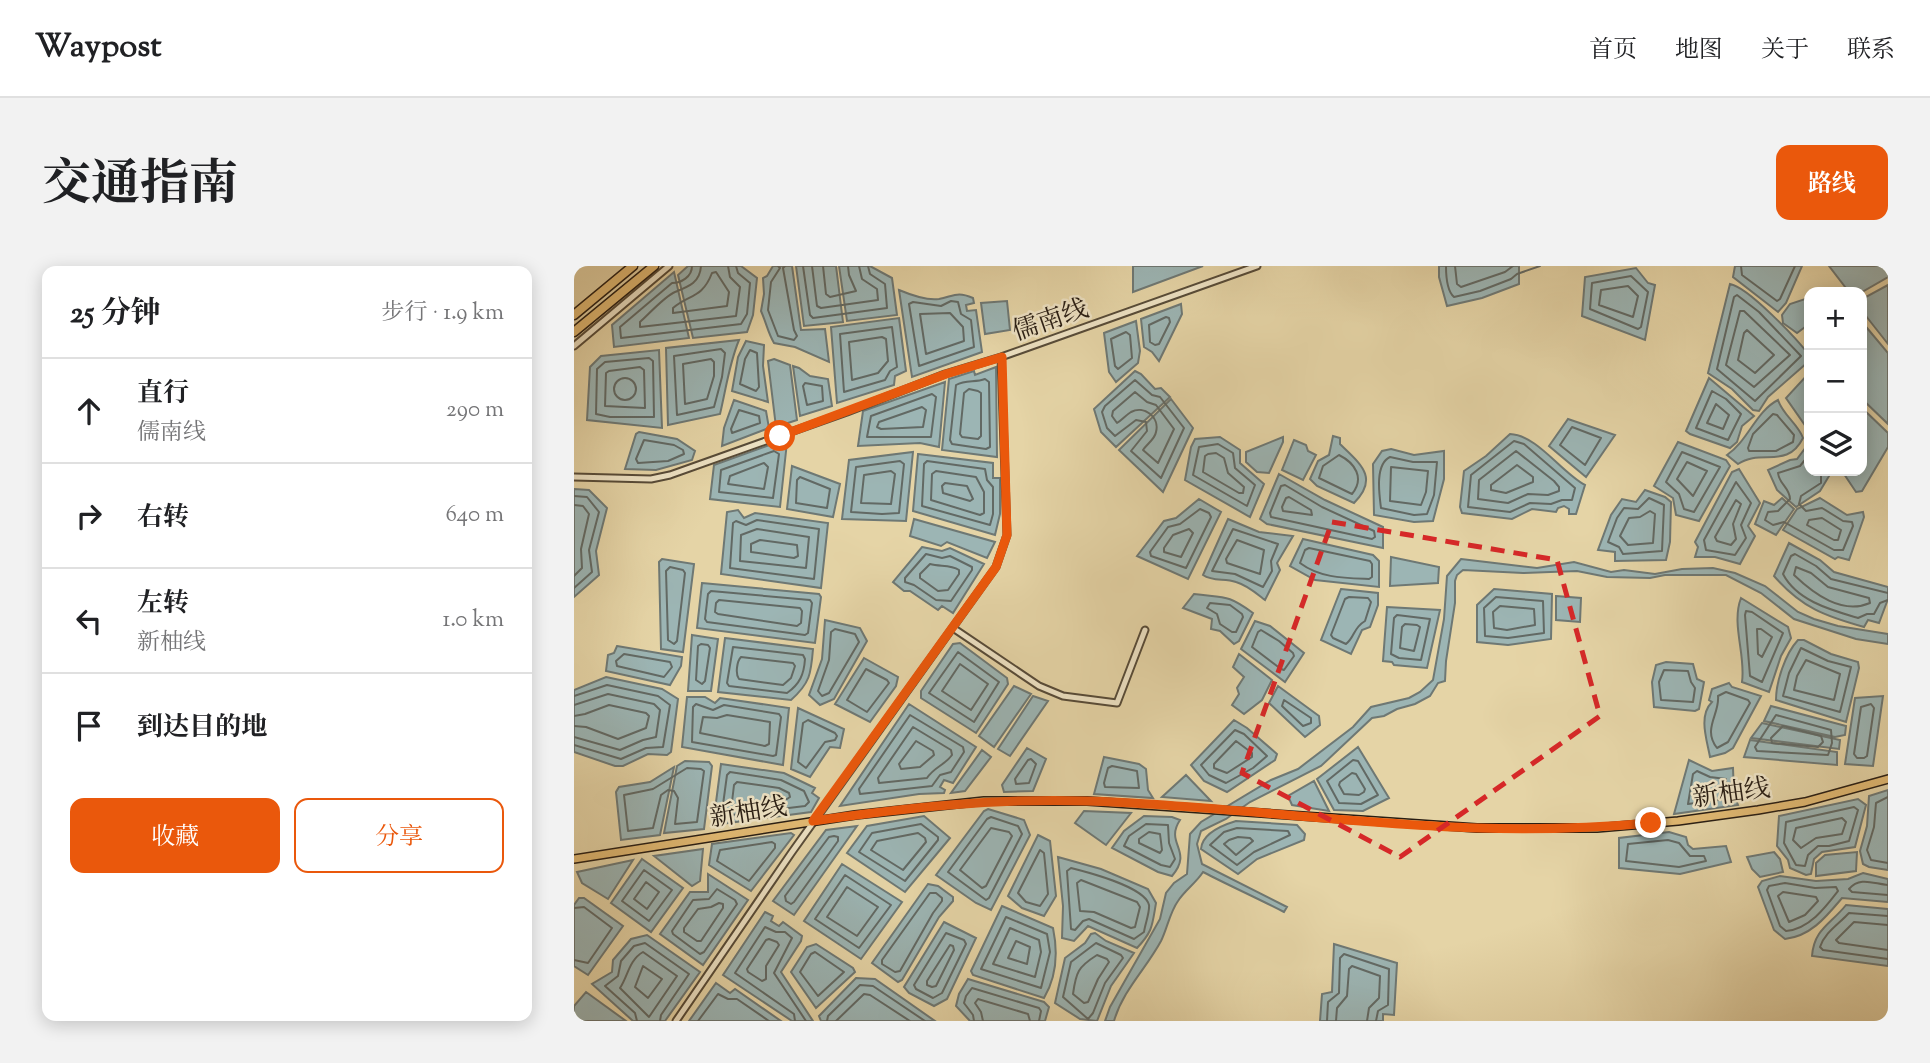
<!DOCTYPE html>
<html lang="zh">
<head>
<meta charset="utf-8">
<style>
  body { margin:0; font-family:"Sorts Mill Goudy","Noto Serif SC",serif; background:#f2f2f2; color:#202124 }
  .controls { position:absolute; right:21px; top:21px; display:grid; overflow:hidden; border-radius:14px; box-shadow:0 4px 18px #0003 }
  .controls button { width:63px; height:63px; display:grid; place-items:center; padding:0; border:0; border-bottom:2px solid #e0e0e0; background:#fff; color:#202124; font:35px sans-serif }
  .stop { position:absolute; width:21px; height:21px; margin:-16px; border:5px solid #ea580c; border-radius:50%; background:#fff }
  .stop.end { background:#ea580c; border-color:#fff; box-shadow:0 2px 7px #0008 }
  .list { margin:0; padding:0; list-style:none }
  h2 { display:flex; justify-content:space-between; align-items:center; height:91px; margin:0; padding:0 28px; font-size:30px }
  h2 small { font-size:23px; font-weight:400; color:#757577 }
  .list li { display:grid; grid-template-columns:46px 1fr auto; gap:21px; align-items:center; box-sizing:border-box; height:105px; padding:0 28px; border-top:2px solid #e0e0e0 }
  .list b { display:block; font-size:26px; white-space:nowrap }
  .list p { margin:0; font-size:23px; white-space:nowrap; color:#757577 }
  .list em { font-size:23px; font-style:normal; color:#757577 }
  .actions { display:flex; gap:14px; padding:21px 28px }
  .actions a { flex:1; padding:16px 0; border:2px solid #ea580c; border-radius:14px; text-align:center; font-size:24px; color:#ea580c }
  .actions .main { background:#ea580c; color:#fff }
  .icon { flex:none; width:38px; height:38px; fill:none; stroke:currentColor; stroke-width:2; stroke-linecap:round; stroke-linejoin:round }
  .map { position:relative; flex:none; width:1314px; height:755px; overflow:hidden; border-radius:14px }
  header { display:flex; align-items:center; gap:42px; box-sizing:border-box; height:98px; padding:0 35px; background:#fff; border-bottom:2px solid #e0e0e0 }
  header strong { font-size:33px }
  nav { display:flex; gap:38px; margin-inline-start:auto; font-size:24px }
  .intro { display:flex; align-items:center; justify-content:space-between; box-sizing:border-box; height:168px; padding:0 42px }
  h1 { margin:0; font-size:49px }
  .button { padding:18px 32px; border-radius:14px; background:#ea580c; color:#fff; font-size:24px; font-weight:700 }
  main { display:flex; gap:42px; padding:0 42px }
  aside { flex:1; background:#fff; border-radius:14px; box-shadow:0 4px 18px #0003 }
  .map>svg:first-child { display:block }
  .water { fill:#9cb5b4; stroke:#6e7874; stroke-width:2 }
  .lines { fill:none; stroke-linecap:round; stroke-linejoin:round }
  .shore { stroke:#626964; stroke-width:2 }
  .minor-casing { stroke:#574b38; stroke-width:9 }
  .major-casing { stroke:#281d13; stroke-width:10 }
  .highway-casing { stroke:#281d13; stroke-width:11 }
  .minor { stroke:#eee3c5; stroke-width:5 }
  .major { stroke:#e2ba73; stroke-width:7 }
  .highway { stroke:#e2ba73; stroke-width:8 }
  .route { stroke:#ea580c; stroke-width:9 }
  .marked { fill:none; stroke:#d62828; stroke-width:5; stroke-dasharray:14 9; stroke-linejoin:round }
  .labels { text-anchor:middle; stroke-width:5; stroke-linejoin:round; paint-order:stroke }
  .street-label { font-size:26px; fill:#281d13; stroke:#eee3c5 }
</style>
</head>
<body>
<header>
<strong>Waypost</strong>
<nav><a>首页</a><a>地图</a><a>关于</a><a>联系</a></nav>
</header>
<div class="intro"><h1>交通指南</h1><a class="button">路线</a></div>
<main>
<aside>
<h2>25 分钟<small>步行 · 1.9 km</small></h2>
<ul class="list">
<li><svg class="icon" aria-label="ahead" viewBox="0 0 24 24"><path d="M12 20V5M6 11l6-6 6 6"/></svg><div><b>直行</b><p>儒南线</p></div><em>290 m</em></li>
<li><svg class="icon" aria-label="right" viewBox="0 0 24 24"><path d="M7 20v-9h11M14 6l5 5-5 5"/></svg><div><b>右转</b></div><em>640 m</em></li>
<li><svg class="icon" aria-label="left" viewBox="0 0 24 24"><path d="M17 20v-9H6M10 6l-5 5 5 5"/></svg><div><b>左转</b><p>新柚线</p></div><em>1.0 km</em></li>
<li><svg class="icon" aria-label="arrive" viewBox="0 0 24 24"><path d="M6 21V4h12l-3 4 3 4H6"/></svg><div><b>到达目的地</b></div></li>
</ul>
<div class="actions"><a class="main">收藏</a><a>分享</a></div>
</aside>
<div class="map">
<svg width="1314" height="755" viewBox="0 0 1314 755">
  <rect width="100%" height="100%" fill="#e5d4a6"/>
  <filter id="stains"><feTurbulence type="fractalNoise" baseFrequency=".00286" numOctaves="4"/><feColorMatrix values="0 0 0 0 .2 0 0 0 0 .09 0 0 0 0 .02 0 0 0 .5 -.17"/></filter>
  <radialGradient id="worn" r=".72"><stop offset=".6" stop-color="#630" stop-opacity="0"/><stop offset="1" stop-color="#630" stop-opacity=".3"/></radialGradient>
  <path class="water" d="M114,0H167L183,12L179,49L173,66L119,72L104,9Z
    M199,0H218L227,64L251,63L255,96L221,81L200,77C194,67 192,56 187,45L190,28L189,12L193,10Z
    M222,0H262L269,56L230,60Z
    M265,0H296L318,12L323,49L273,55Z
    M559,0H629L559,26Z
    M865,0H945V18L908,32L873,40L865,11Z
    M1161,0H1228L1212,37L1204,46L1159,11Z
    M1255,0H1314V11L1288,26H1275Z
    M1062,2L1074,17L1081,19L1071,74L1008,50L1011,11Z
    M100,6L115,72L40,81L38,59Z
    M1156,18C1174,21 1223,73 1235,89L1234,96L1194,131L1185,145L1179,144L1158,123L1134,107Z
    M1314,19V78L1288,45V33Z
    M325,24C337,29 353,35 365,33C380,30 383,25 399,32L400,37L392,39L393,45L402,44L408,86L338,111Z
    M1234,32L1235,58L1223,67L1209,57L1208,49L1216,38Z
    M433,35L436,64L411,68L407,37Z
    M607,38L608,48L585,95L578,86L570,81L567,53Z
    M325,52L332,105L321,110L320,119L263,137L257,61Z
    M562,55L566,85L564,97L542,116L535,106L530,67Z
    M1288,56L1314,87V158L1288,133Z
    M165,74C155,98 152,123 146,148L94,159L92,82Z
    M172,75L190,79L189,100L194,136L158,125L164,91Z
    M85,84L88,162L13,154L16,101L27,90Z
    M200,93L216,99L223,154L202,161L194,95Z
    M219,100L225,102L236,110L254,113L258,140L226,150Z
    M422,101L423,191L368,184L375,113L400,105L401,109Z
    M561,105L567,108L581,123L587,122L596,131L542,181L527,166L520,143Z
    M1235,107V165L1212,132Z
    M1135,112L1180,150L1168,160L1163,176L1156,182L1116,168L1112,165Z
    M371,116L365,181L346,177L284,180L289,145Z
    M597,133L619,162L589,226L545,184Z
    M160,134L192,145L195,162L148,180L150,162Z
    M1204,134C1209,149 1224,158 1229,172C1213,204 1187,182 1164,198L1153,189C1174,175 1182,145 1204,134Z
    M1288,142L1314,167V181L1288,225L1282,226L1268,205H1288Z
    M994,153L1041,169L1012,211L975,180Z
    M65,166L103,173L121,185L118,194L82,204L51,203L62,168Z
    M936,168C963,169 987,206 1011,219L1002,248H995V243L990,240L984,242L982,246L958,243L938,253L888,247L886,241L890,205L912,190Z
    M759,170L766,172V178C785,197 806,211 780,237L743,220L736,213L744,195L755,189Z
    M646,171L666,184V197L690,218L676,251L611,214L617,181L621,173Z
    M709,171V176L695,207L683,206L672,196V186Z
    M720,174L732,179L734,185L742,189L729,214L708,204Z
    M213,176L206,241L136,233L140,199L201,177Z
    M1104,176L1152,194L1156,200L1125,255L1102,249L1099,232L1080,220Z
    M1232,181L1235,183V205H1252L1255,210L1246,225L1222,241L1203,224L1194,204L1216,194L1223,193Z
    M817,183L840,189L870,185V213L859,255L840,256L800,249L799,198L808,185Z
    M339,186L332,255L268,253L275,194Z
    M344,188L419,197V212H426V248L421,269L339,245Z
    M218,200L266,218L259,251L213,243Z
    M1165,203L1186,237L1174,260L1181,270L1166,298L1141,291H1121L1124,281L1121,276L1158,206Z
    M705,208L751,234L809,261V282L693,258L686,253Z
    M0,223L15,224L33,242L22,285L25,309L0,331Z
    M1071,224L1091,231L1097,236L1096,276L1092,294L1041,295V286L1024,284L1037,249L1048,233L1062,236Z
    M1208,232L1220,243L1202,269L1181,258L1190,235L1200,239Z
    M1246,232L1273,249L1289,246L1290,251L1275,294L1264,291L1261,293L1209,264L1223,243Z
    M625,233L647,246L614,313L563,290L590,255L602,252Z
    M164,244L170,252L181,247L254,257L247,322L147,308L153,246Z
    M340,253L421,276L413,292L373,276L367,280L336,270Z
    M654,253L685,266L719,270L703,297L706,304L691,334C682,327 673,319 662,316C650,312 639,316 629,309Z
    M729,273L799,289L805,295V321L741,314L716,300Z
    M1215,277L1246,294L1260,306L1314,321V333L1305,357L1294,354L1290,361C1251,350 1228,342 1200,310Z
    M348,281L368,285L376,282L410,298L379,347L368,340L364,344L336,325H330L319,316Z
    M817,291L865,301L864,317L816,320Z
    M88,293L120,298L109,386L87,383L85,296Z
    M887,293L963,302L1000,296L1037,306L1050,304L1081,308L1108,303L1139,302L1161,307L1191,320L1224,346L1240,353L1264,360L1314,368V378L1282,373L1220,353L1187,327L1152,309H1091L1076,312L1033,311L1003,305L949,307L889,304L883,309L881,315V337L872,395L871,415L864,417L856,430L841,438L823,443L810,450L798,452L747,500L676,536L652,553L627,565L623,578L628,598L713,641L710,646C683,632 656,620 629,606C622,617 611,624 604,635C596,646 593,663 587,675C572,703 549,724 540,755H531L536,741L586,653L592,627L600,617L613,608L616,568L627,556L697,514L724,503L779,461L797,441L835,432L846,426L859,414L870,353L873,310Z
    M128,317L245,328L247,331L241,377L123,362Z
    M767,323L804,327V339L796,361L788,364L777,388L747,374Z
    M920,323L978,328L977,373L934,379L903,376V339Z
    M620,328C651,332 653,328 679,347L665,375L660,378L646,365L637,363L638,353L609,342Z
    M982,330L1007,332L1006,356L982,354Z
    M1167,332L1214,361L1217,372L1207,390L1195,426L1168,416C1172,389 1157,358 1167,332Z
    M813,341L866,344L853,402L820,399L818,396L809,395Z
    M251,354L286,362L293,375L260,433L246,439L235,429L248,393Z
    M681,355L696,360L730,387L711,416L667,383Z
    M118,369L144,373L137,425H114Z
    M151,372L239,383C237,408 236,417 217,434L144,426Z
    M1224,374H1230L1257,388L1284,396L1285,402L1272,456L1202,434C1202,416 1211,388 1224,374Z
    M386,377L433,412L434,418L402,467L347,432V425L379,378Z
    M43,380L108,391L107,400L96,419L32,405L34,389L40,387Z
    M665,388L698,414L688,434L670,448L658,439L665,428L663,422L670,411L659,401Z
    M290,392L324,411L322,420L296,456L261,438Z
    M1092,396L1119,398L1123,413L1130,416L1125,443L1121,445L1080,441L1078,416L1082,399Z
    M32,411L88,423L104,433L97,486L93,489L74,488L49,500H41L0,486V424Z
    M1155,417L1158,421L1187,430L1159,482L1151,487L1136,491C1133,474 1124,450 1138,436L1135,434L1138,423Z
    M440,420L457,428L420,481L405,470Z
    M704,420L745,450L746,459L731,471L695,437Z
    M459,430L474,435L436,490L424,483Z
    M1309,430L1299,500L1271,498L1281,432Z
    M113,431H131L141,437L146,432L215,442L209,499L108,481Z
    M335,438L402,481L379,517L370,514L366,521L371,524L370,527L345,528L266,540Z
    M1197,440L1272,460L1271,469L1261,471L1190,455Z
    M224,442L270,463L266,482L256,481L236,511L217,503Z
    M660,454L673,462L703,488L701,494L653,526L630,515L617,499Z
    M1188,457L1266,474L1265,483L1177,472Z
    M1176,474L1263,486V499L1170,491Z
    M784,481L815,532L789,545L760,544L743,513Z
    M453,482L472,493L459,525L430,526L428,519Z
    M408,484L417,491L391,525L377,527Z
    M530,491L565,498L572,503L574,524L579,532L520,528Z
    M1115,494L1138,505L1159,502L1160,529L1164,539L1100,548Z
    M111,495L135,496L138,500L130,563L90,567L103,500Z
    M147,498L210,507L241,522L238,527L245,532L237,546L139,559Z
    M100,501L86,569L47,574L42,526L45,521L76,516Z
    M612,509L637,535L588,531Z
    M740,515L755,545L718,539L714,530Z
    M1314,524V604L1295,601L1289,598L1286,585L1293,560L1295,530Z
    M1284,533L1292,539L1281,581L1248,586L1240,593L1237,608L1232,609L1216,602L1214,594L1203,580L1205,550Z
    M414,543L450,554L456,569L417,644L402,637L362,609L410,545Z
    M510,545L557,547L532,579L501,557Z
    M350,550L376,572L331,626L273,587L293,560Z
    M570,550L598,551L606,554C590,578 620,584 598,610L584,606L538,582L550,565Z
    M662,555L723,559L731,568L730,574L683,593L664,608L627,583C628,567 649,559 662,555Z
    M283,560L220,649L199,635L252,564Z
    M1095,566L1112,571L1114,579L1119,583L1152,580L1157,596L1106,608L1045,602V572Z
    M217,567L220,569L177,625L135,599L138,578Z
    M464,569L476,575L482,630L470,650L448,642L434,630Z
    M129,583L126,615L118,620L80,590Z
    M1200,586L1206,593L1209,606L1186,611L1178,603L1173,591Z
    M1283,586L1282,605L1242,610V597L1251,589Z
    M484,591L527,603L574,623L582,637C578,660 579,665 563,682L514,660L500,675L488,672L489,640Z
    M68,593L109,622L77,666L37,637Z
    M59,594L34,633L8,617L3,606Z
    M268,598L328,636L287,693L230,655Z
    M1289,607L1314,613V636L1268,632C1252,651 1237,670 1211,673L1200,664L1184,621L1188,615L1206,610L1242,615L1274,613Z
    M134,608L174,634L129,699L86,668L116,626H134Z
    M354,618L364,620L379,631V635L365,651L328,714L324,716L298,697Z
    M5,632H10L49,660L14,709L0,700V639Z
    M1272,639L1314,643V700L1238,690C1240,663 1257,658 1272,639Z
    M428,640L479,662C484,686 483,710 470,732L399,709L397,705Z
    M191,646L199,650L197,655L205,660L209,656L228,670L227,675L207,706L239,755H218L149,709Z
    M370,656L402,672L373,733L360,740L335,727L330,721Z
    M521,667L532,675L560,687L537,720L523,755L506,753L481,737L491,692L511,677L517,668Z
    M73,669L126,706L91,755H59L18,718L38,706L39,694L57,673Z
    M242,678L279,702L281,706L242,742L217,706L233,681Z
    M760,678L823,697L820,749L809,748V755H746L748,728L758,726Z
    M282,712L301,713L361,755H247L245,750Z
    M394,713L470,736L475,741L471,755H396L382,740L385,728Z
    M142,717L156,727L161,723L207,755H115Z
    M12,726L52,755H0V740Z"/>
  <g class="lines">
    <path class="shore" d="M118,0C118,11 107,17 98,17L46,61L47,72L167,58L173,48L176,17L164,7L162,0
      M127,0C126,17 114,21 101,26C91,30 75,48 66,56V61L162,50L166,21L156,11L154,0
      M204,0L206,2L197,16L194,44L204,70L220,74L223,70L220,64L209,2L211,0
      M229,0L236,49L239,52L313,42L311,18L296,8L294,0
      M238,0L243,40L247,42L304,34L303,23L288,13L285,0
      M249,0L252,28L256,31L282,25L275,9L274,0
      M872,0C872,10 873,25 880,31L906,25L937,13L943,8L966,0
      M881,0L883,18L887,21L931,6L939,0
      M1167,0L1168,9L1203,35L1206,33L1221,0
      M142,6L155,26L153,40L99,47V42C115,28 128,33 138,7Z
      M1057,10L1074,26L1067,61L1064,63L1016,43L1018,17Z
      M1054,20L1064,30L1059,51L1025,39L1027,24Z
      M1163,29L1185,46L1227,90L1181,135L1143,103L1160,31Z
      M377,35L384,36L387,48L397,54L400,81L345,100L335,38L339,36L367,40Z
      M1166,45H1170L1216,89L1180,121L1152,99Z
      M346,48L376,47L389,61L390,75L352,88Z
      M592,51L595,52L596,56L585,78L581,79L576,76L575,59Z
      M318,61L323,101L316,105L311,114L270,126L266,68Z
      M1173,64L1200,89L1181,107L1164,94L1170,67Z
      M552,66L556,69L558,92L544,103L541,100L537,73Z
      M308,71L312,73L314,95L304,107L278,114L275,76Z
      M147,83L151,87L148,111L140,141L103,149L100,90Z
      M176,84L183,87L185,121L182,125L166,118L171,93Z
      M75,92L79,95L80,151H36L22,148L23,103L31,96Z
      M137,93L140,96V110L133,133L111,138L109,98Z
      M66,101L70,104L71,142L31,140L32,107L35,105Z
      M40 123a11 11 0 1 1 22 0a11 11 0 1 1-22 0Z
      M411,113L415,116L416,181L412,183L378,178L376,174L382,119C392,113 401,117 411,113Z
      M561,114L578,129L586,131L610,162L587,212L557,185L573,165L572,156L562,154L541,170L533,162L528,146L531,140Z
      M231,117L248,120L249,135L233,139L229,120Z
      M395,123L404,125L407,127V170L404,173L388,171L386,168L390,127Z
      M1138,125L1152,133L1167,148L1154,174L1122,162Z
      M561,126L573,136L582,139L600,163L584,197L569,184C573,178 581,173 582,166C586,151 570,139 557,146C552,149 548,154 543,157L538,150L539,145Z
      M358,128L362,131L357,171H293L297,150Z
      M1142,138L1155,149L1149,163L1133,157Z
      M348,141L352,144L349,161L307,163L303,161L305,156Z
      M165,144L185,150L186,157L158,167L157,163Z
      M1199,148L1203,149L1220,169L1219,176L1202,185H1175L1174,182L1179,168Z
      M998,161L1027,172L1011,199L986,179Z
      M70,174L100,179L109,184L110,188L94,195L64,197L62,193Z
      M940,175L950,178L1001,222L998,234H988L977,238L956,237L936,246L894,241L897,209Z
      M644,178L659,187L661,202L681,219L673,240L619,209L625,181Z
      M200,185L205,188L199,232L145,226L147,204Z
      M942,185L980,215L985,221V225L974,229L954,228L934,237L904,233L905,214Z
      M1108,186L1146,201L1120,246L1110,243L1105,228L1092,216Z
      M634,188L642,187L650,192L654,207L670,221L669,227H665L629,206L631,190Z
      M765,189C781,197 791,212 778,228L745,212L749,200Z
      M1235,189L1226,200L1204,207C1205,218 1216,222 1216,233L1204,245L1194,246L1191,254L1199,259L1210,256L1260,284H1269L1279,260L1278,256L1269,255L1248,242L1232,245L1225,238L1227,230L1247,217V205
      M816,191L839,196H863L860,229L853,248L840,249L807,242C805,227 801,198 816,191Z
      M326,195L330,198L325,247L308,248L277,246L282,201Z
      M353,195L411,203L413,214L419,221V248L416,259L348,240L350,198Z
      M1113,196L1133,205L1119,230L1103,213Z
      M190,197L194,201L190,223L154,218L156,210Z
      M943,199L959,211V216L932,227L917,224V219Z
      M817,201L854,205L852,226L847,239L816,235Z
      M317,205L321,208L317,238L287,237L290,209Z
      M362,205L402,211L410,226V247L406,249L357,234L358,208Z
      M226,211L256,223L253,242L222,237L223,214Z
      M1162,216L1177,237L1167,259L1172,272L1161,289L1132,284L1130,274Z
      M371,217L393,220L399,233L396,235L369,227L368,220Z
      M711,219L748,241L800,265L801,271L798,273L697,251L696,247L707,220Z
      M0,230L13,231L25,246L15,284L18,306L0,322
      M715,231L737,244L738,249L709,245L708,241L712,232Z
      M1075,232L1090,239L1088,285L1049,288L1045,281L1034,276L1043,252L1050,242L1064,243Z
      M1162,234L1167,238L1159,258L1162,273L1157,279L1143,275L1141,271Z
      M0,239L9,240L15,248L7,283L8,302L0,310
      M626,243L635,247L637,251L612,302L577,290L576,286L594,261L606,258Z
      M1076,245L1081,248L1079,277L1054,279L1046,270L1055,252L1066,251Z
      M1248,252L1267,264L1264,274H1260L1233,259L1235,254Z
      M183,254L245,263L240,313L156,302L159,257L162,255L172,259Z
      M183,263L235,271L232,302L166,295L167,269Z
      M615,263L619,267L607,291L590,286V282L599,269Z
      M659,263L704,278L697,295L698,305L689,321L661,308L638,305Z
      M186,274L223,279L224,290L220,292L177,286V278Z
      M663,274L690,284L686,308L653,297L652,293Z
      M735,282L796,295L798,298V311L795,313C770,312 746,312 726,297L731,284Z
      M352,288L368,292L376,290L398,301V304L377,335L362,334L340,319L331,316V312Z
      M356,298C366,301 376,298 385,304V308L374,324L364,325L346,312V308Z
      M96,301L109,304L111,307L103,375L100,378L94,374L92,305Z
      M1222,301L1237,307L1254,321L1295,332L1296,337C1268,349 1240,328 1220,309Z
      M137,325L236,334L238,337L234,367L231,369L133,356L131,353L134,328Z
      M1314,327L1257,313L1242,300L1221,288L1217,290L1209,308C1223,335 1257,344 1284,352L1293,348H1300L1306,337L1314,334
      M775,331L794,332L797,336L791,355C779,362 781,371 772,378L759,372L757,369L771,333Z
      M922,331L969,335L970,367L934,372L911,370L910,342Z
      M145,334L226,342L228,345L227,357L223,360L144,348L141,346L142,337Z
      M636,337L656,339L668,348L669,351L662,366H658L646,358L643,348L633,342Z
      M926,340L960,343L961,359L933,364L920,362L919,346Z
      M1172,345L1178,346L1209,367L1188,416L1176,410L1171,349Z
      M823,349L856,353L847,394L825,392L817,388L820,352Z
      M831,358L843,359L846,361L840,385L826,382L828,361Z
      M261,363L281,368L285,376L255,427L248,430L244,425L255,394L257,366Z
      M1183,363H1187L1198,371L1188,391L1184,388Z
      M687,364L705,375L719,387L720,390L710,404L707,403L678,381L684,366Z
      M127,378L134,379L136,382L131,415L128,418L122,414L124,380Z
      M159,381L229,389L231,393C230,408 226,418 213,427L155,420L153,417Z
      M1227,382L1254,395L1277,401L1266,446L1209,430L1215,407Z
      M384,386L425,416L400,456L355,427Z
      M50,388L96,396L98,401L90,411L43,400L42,395Z
      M167,391L219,397L221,400L217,412L209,419L165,413C161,408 163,395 167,391Z
      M1232,394L1266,408L1260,434L1220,424L1223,410Z
      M386,398L414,418L397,444L368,425Z
      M292,403L313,414L315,417L293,446L273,434Z
      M1090,404L1114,405L1117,416L1121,422L1119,436L1087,434L1085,416Z
      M1152,426L1174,434L1176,437L1154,476L1143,482C1128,463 1146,448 1144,430Z
      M0,430L33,419L84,430L96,439L89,481L72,482L47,493L0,479
      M710,434L737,452V457L729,460L708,440Z
      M122,438L139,444L150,439L205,448L207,451L202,489L199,490L118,476L119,441Z
      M1297,438L1300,442L1293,490L1290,492H1283L1280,488L1287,441Z
      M0,439L34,428L80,438L86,444L82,471L69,474L46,484L0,471
      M153,449L196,456L195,478L191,480L126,467L129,451L143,452Z
      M336,449L389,481L390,486L377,506L366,509L358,520L286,528L285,523Z
      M1202,449L1257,464L1258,477L1254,489L1183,485L1181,481Z
      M0,450L11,448L35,439L72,447L75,450L72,462L44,473L12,461L0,460
      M234,454L261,467L263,470L261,474L251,476L232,502L224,496L229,457Z
      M1209,460L1247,470L1249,476L1244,481L1198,477L1197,472Z
      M339,461L377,484L378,489C371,499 360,501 353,512L305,517L304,512Z
      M661,464L670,468L693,490L679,502L652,517L635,509L627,499Z
      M342,475L359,485L360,489L346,501L327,503L325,498Z
      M662,475L678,487V491L653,507L640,502V498Z
      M457,493L462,498L455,517L442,518L441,513L454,494Z
      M779,494L784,495L804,529L787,538L765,537L753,515Z
      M538,500L563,505L565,522L531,521L530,517L534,502Z
      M113,502L127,503L130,505L123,556L101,558L104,532L100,525L94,524L87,529L79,562L54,565L50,529L79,523Z
      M1123,505L1136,511L1152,513V533L1114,538L1119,508Z
      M156,506L207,514L230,525L235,536L231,540L150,550L148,546L153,509Z
      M778,507L782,508L791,523L790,526L785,529L770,528L765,519L766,516Z
      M163,516L205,522L215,527L216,531L213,533L161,540L158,536L160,519Z
      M1314,531L1302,537L1300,561L1293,584L1297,594L1314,597
      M1280,541L1284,544L1275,575L1255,580H1244L1234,589L1231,600L1222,599L1210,577L1212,556Z
      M417,551L444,560L448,568L415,632L412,634L374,606L413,553Z
      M1268,552L1272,556L1268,568L1242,572L1227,582L1219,574L1222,562Z
      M347,558L364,571V574L331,615L285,586L298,567Z
      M572,558L594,559L595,577L601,593L596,601L587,599L550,580L555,570Z
      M417,562L435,566L438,570L412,620L408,622L386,604Z
      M663,562L714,565L716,569L680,586L663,599L636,579L650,566Z
      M575,566L586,568L588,584L586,587L565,577V573Z
      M344,567L351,572L352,576L329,604L297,584L303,575Z
      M260,570L264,571V575L220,636L217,638L212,635L211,630L255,571Z
      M664,571L676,572L679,575L662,589L650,578L655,574Z
      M1094,574L1105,577L1116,590H1130L1132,595L1105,601L1052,595L1054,578Z
      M198,576L201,578V582L175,615L143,595L146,584Z
      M466,584L470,587L474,628L466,640L452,636L444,627Z
      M497,602C513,606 571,621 575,639C576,646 571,658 570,666L560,673L515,653L509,655L501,664L497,663L493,605Z
      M70,604L98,624L75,655L48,635Z
      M271,609L317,639L285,682L241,653Z
      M507,614L563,636L566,641L561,661L557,662L520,646L506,645L503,617Z
      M72,616L85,626L73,643L60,633Z
      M1211,617L1241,622L1262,621L1264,625C1251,642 1235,663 1212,665L1206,660L1193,624L1195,620Z
      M1314,619C1300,618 1286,610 1275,623L1278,626L1314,629
      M273,621L304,641L283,670L253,651Z
      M143,623L161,634L163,638L130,686L126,688L99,668L98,665L119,634L135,633Z
      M1209,626L1242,631L1244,635L1231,649L1215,656L1204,630Z
      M356,627H362L368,632V635L359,647L326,705L321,706L308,698V694Z
      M145,637L149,638V642L127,675H123L110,666V662L124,643L137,641Z
      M0,642L10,641L38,662L14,697L0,694
      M1314,650L1275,647C1265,658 1251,666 1246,681L1249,684L1314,693
      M432,651L473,668L476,686L467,722L407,703Z
      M1314,659L1280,656L1262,674L1265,677L1314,684
      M436,662L465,674L467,686L461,711L419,698Z
      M372,667L390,674L392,678L368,727L359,732L342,723L340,719Z
      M195,673L203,676L205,679L192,700V713L188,715L174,706L173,703L192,674Z
      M442,675L456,681L453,698L434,692Z
      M522,677L547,689L549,692L531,717L519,747L514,753L489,731L497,696Z
      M376,679L379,680L380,684L362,720L358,721L353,719V715Z
      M69,686L103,710L75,751L46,722C54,710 55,694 69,686Z
      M241,686L270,706L244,730L226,706L237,688Z
      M523,689L533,693L535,696L524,713L514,736L510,737L499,728C502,706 504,701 523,689Z
      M69,700L88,713L74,732L61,721Z
      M63,755L61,747L31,720L44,710L47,695L60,680L71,677L115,708L87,749L86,755
      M124,755L144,728L154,733H163L195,755
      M221,755L220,748L161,707L191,661L202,666H211L218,672L200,707L232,755
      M253,755L254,750L286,719L299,720L351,755
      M262,755L290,728L296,729L336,755
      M400,755L399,749L390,737L392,730L398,722L465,742L467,745L465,755
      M409,755L407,746L401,737L404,733L454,748L456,755
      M753,755L754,736L765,727L766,692L770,688L815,703L814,739L804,745L802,755
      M762,755L763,742L773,730L775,703L778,700L806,710L805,732L795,742L793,755"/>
    <defs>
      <path id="minor" d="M0,80L95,0
        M0,211L77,213L96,209L273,146L371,108L427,91L683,0
        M379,362L465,420L489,430L543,437L571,364
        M102,755L218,586L422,301L433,269L427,91"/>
      <path id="major" d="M0,593L281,549L410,535H513L903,562H1023L1104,555L1184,544L1231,536L1314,513"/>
      <path id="highway" d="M0,49L59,0
        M0,66L80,0"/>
    </defs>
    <use href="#minor" class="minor-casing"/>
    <use href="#major" class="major-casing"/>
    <use href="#highway" class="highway-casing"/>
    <use href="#minor" class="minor"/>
    <use href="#major" class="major"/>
    <use href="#highway" class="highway"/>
  </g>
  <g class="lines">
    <path class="route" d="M206,170L372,108L428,91L433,269L422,301L239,555C330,542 421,532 513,535C643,539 773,558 903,562C961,564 1019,562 1077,557"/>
  </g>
  <path class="marked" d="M758,256L983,294L1026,450L826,591L668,507Z"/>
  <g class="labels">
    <g class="street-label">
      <text transform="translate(476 53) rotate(-19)" y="9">儒南线</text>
      <text transform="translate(1157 526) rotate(-8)" y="9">新柚线</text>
      <text transform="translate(174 545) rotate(-9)" y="9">新柚线</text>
    </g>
  </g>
  <rect width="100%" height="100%" filter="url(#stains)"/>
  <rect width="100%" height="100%" fill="url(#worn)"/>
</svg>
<div class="controls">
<button>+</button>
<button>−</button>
<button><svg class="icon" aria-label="layers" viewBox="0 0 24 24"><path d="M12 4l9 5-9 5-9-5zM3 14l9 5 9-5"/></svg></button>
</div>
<div class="stop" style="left:206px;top:170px"></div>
<div class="stop end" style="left:1077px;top:557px"></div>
</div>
</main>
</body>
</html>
